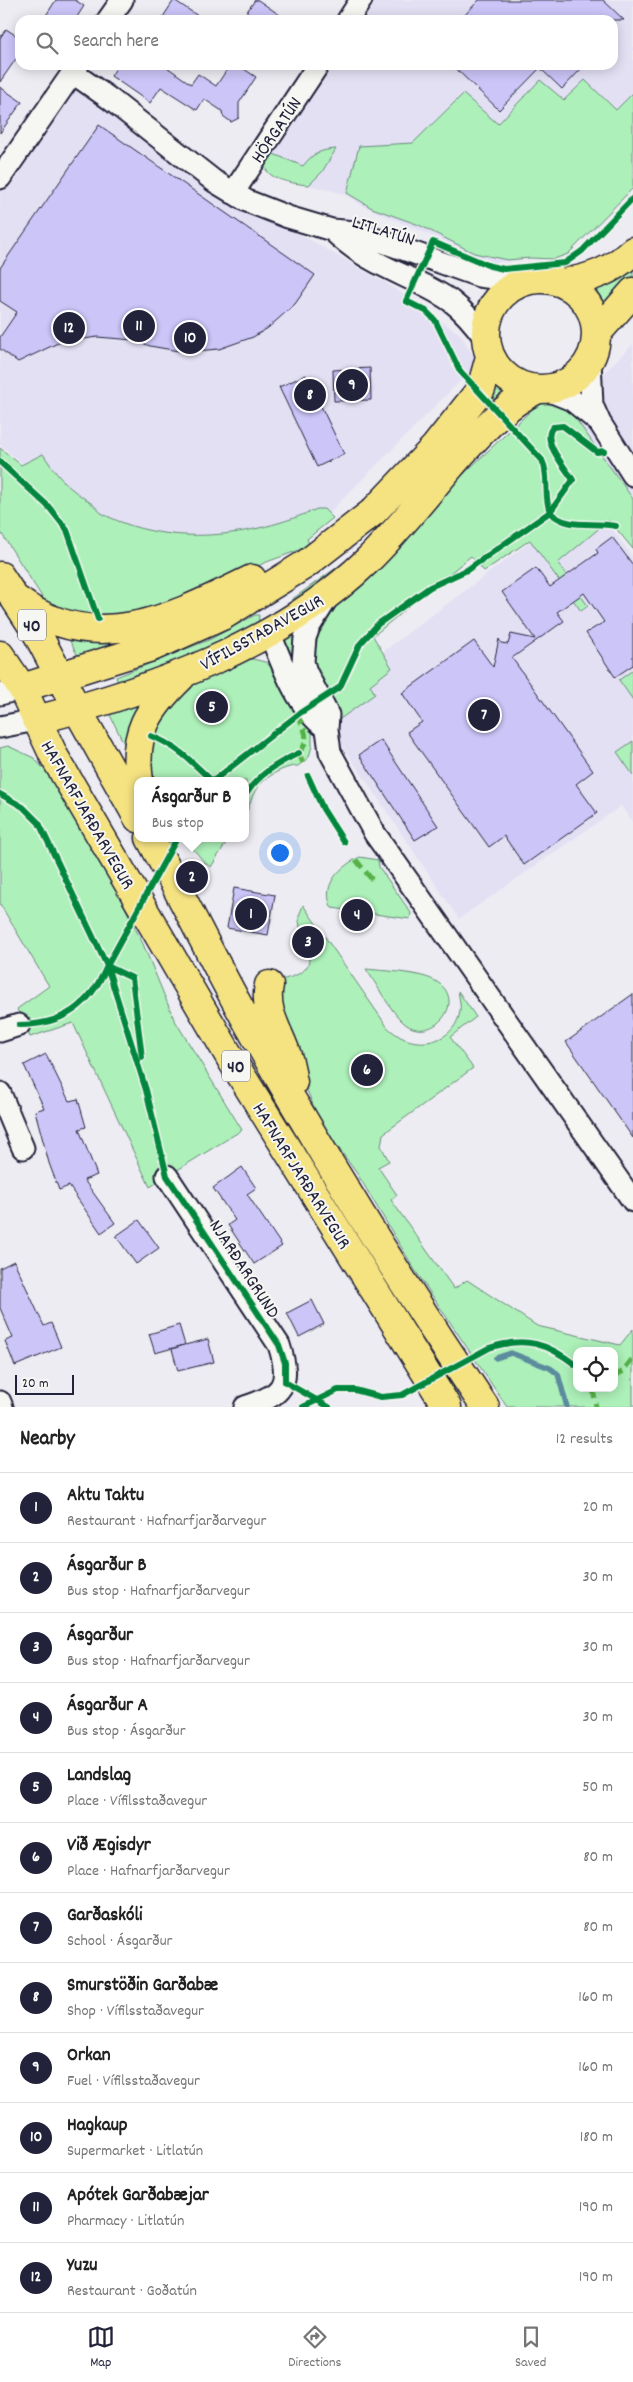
<!DOCTYPE html>
<html lang="en">
<head>
<meta charset="utf-8">
<style>
  body { margin:0; font-family:Dekko,sans-serif; background:#f2f2f2; color:#222 }
  .controls { position:absolute; right:15px; bottom:15px; display:grid; overflow:hidden; border-radius:10px; box-shadow:0 2px 12px #0003 }
  .controls button { width:45px; height:45px; display:grid; place-items:center; padding:0; border:0; border-bottom:1px solid #e0e0e0; background:#fff; color:#222; font:25px sans-serif }
  .scale { position:absolute; left:15px; bottom:12px; width:59px; box-sizing:border-box; padding-left:5px; border:2px solid #22223b; border-top:0; font-size:14px; line-height:18px; white-space:nowrap; color:#22223b; -webkit-text-stroke:4px #f6f6f2; paint-order:stroke }
  .you { position:absolute; left:279px; top:852px; width:18px; height:18px; margin:-12px; border:4px solid #fff; border-radius:50%; background:#1a73e8; box-shadow:0 0 0 8px #1a73e833 }
  .badge { display:grid; place-items:center; width:32px; height:32px; border-radius:50%; background:#22223b; color:#fff; font-size:16px; font-weight:700 }
  .pin { position:absolute; translate:-50% -50%; border:2px solid #fff; box-shadow:0 1px 5px #0006 }
  .popup { position:absolute; left:134px; top:777px; width:115px; height:65px; box-sizing:border-box; display:grid; place-content:center; border-radius:10px; background:#fff; filter:drop-shadow(0 1px 4px #0005); font-size:16px; white-space:nowrap; color:#767676 }
  .popup b { font-size:19px; color:#222 }
  .popup::after { content:''; position:absolute; left:50%; top:100%; margin-left:-10px; border:10px solid transparent; border-top-color:#fff }
  .list { margin:0; padding:0; list-style:none }
  h2 { display:flex; justify-content:space-between; align-items:center; height:65px; margin:0; padding:0 20px; font-size:21px }
  h2 small { font-size:16px; font-weight:400; color:#767676 }
  .list li { display:grid; grid-template-columns:32px 1fr auto; gap:15px; align-items:center; box-sizing:border-box; height:70px; padding:0 20px; border-top:1px solid #e0e0e0 }
  .list b { display:block; font-size:19px; white-space:nowrap }
  .list p { margin:0; font-size:16px; white-space:nowrap; color:#767676 }
  .list em { font-size:16px; font-style:normal; color:#767676 }
  .icon { flex:none; width:28px; height:28px; fill:none; stroke:currentColor; stroke-width:2; stroke-linecap:round; stroke-linejoin:round }
  .map { position:relative; flex:none; width:633px; height:1407px; overflow:hidden }
  .search { position:absolute; background:#fff; box-shadow:0 2px 12px #0003; left:15px; right:15px; top:15px; height:55px; display:flex; align-items:center; gap:12px; box-sizing:border-box; padding:0 18px; border-radius:15px; color:#767676; font-size:19px }
  .sheet { height:905px; background:#fff }
  nav { display:flex; justify-content:space-around; align-items:center; box-sizing:border-box; height:70px; border-top:1px solid #e0e0e0; background:#fff; font-size:14px; color:#767676 }
  nav a { display:grid; justify-items:center; gap:2px }
  nav .on { color:#22223b }
  .map>svg:first-child { display:block }
  .built { fill:#e3e0f4 }
  .green { fill:#adf0b9; stroke:#68897a; fill-rule:evenodd }
  .lines { fill:none; stroke-linecap:round; stroke-linejoin:round }
  .stream { stroke:#5c8b9e; stroke-width:5.5 }
  .building { fill:#cbc5f8; stroke:#22223b }
  .minor-casing { stroke:#22223b; stroke-width:25 }
  .major-casing { stroke:#22223b; stroke-width:31 }
  .minor { stroke:#f6f6f2; stroke-width:21 }
  .major { stroke:#f5e382; stroke-width:28 }
  .quiet { stroke:#55b146; stroke-width:5; stroke-dasharray:10 5; stroke-linecap:butt }
  .cycleway-casing { stroke:#f6f6f2; stroke-width:9 }
  .cycleway { stroke:#00873e; stroke-width:6 }
  .labels { text-anchor:middle; stroke-width:4; stroke-linejoin:round; paint-order:stroke }
  .shield { fill:#f6f6f2; stroke:#626272; stroke-width:1 }
  .shield-label { font-size:18px; font-weight:bold; fill:#22223b }
  .street-label { font-size:19px; fill:#22223b; stroke:#f6f6f2 }
</style>
</head>
<body>
<div class="map">
<svg width="633" height="1407" viewBox="0 0 633 1407">
  <rect width="100%" height="100%" fill="#edecf3"/>
  <filter id="ink" filterUnits="userSpaceOnUse"><feTurbulence type="fractalNoise" baseFrequency=".02" numOctaves="2"/><feDisplacementMap in="SourceGraphic" scale="10" xChannelSelector="R" yChannelSelector="G"/><feConvolveMatrix kernelMatrix="1 2 1 2 8 2 1 2 1" color-interpolation-filters="sRGB"/></filter>
  <g filter="url(#ink)">
    <path class="built" d="M370,0H633V188L568,254L554,259L530,258L495,263L363,206L344,194L309,185L297,184L270,175L265,168L266,151L325,65H613V20H356Z
      M57,77L215,186L386,283L460,334L478,363L307,535L257,545L99,526L0,445V155Z
      M633,344V499L568,408Z
      M589,498L633,557V823L621,806L459,919L339,741L333,689Z"/>
    <path class="green" d="M540,80L564,100L585,80L616,110L633,93V188L568,254L554,259L530,258L507,260L474,253L419,225L372,208L347,193L359,146L413,143L463,94L498,124Z
      M336,149L322,172L309,185C298,184 269,181 265,167C264,163 266,156 266,151L303,166C313,153 320,150 336,149Z
      M633,262V282L602,310L598,298L591,290Z
      M493,380L513,392L361,553L294,604L291,600L343,563L368,540Z
      M557,398L568,408L633,499V549L609,520L558,563L588,606L581,611L530,540L484,571L471,556L373,636L392,668L370,685L375,694L340,719L310,668L319,623L328,610L379,567L453,484L539,403Z
      M0,448L21,465L43,454C61,481 65,485 91,503C96,506 99,513 105,515C171,548 252,537 317,509H324L333,518L307,539L310,546L264,563L185,604L113,620L51,611L0,531Z
      M255,615H259L258,626L119,686L116,677L211,639Z
      M292,632C294,634 294,663 293,666L281,637Z
      M67,636L133,639L78,656Z
      M253,659L265,662L278,672L312,729V746L309,757L298,766C283,766 263,778 255,791C251,798 250,806 246,813V781H152L149,753L153,726L190,682L241,660Z
      M633,670V700L619,680Z
      M143,702L126,748L110,715Z
      M633,741V775L617,752Z
      M8,746L34,758L59,786L109,875L143,944L174,1019L242,1130L150,1187L73,1023L30,1037L17,1009L49,986L0,904V748Z
      M184,838H229L211,867L205,863Z
      M360,857L378,860L379,867L411,913L410,919L332,908C320,886 340,866 360,857Z
      M303,905L388,1028C393,1032 399,1037 405,1039C428,1048 456,1038 460,1011C461,1005 459,997 458,991L476,1017L450,1037L473,1068L383,1134L381,1146L389,1161L378,1167L397,1195L391,1200L454,1289L467,1280L537,1326L620,1345L633,1329V1407H507L415,1270L358,1175L320,1122L280,1024V980C332,969 298,945 299,916C300,913 302,908 303,905ZM577,1351H614V1388H577Z
      M366,969C385,971 422,972 437,982C469,1002 430,1047 403,1022C391,1012 376,983 366,969Z"/>
    <g class="lines">
      <path class="stream" d="M496,1358L511,1353L550,1368L558,1374L567,1407"/>
    </g>
    <path class="building" d="M56,0H75L84,6L75,20H43Z
      M174,0L204,20H161Z
      M255,0H258L287,20H256L246,13Z
      M479,0H603L624,20H460Z
      M6,29L20,38V53L0,82V38Z
      M118,65H164L191,84L198,74L216,86L230,65H238L256,77L239,103V118L231,122L223,116L222,111L204,99L197,110L161,87L150,103L111,76Z
      M452,65H585L562,89L540,68L499,110Z
      M0,87L22,102L0,133Z
      M99,125L315,275L295,304L268,328L253,337L219,349L184,352L150,346L134,340L97,337L58,343L18,362L0,349V337L17,312L0,301V268Z
      M370,368L371,400L334,401L333,370Z
      M306,375L344,454L317,467L279,387Z
      M612,537L633,565V665L615,677L586,633L604,622L584,593L557,612L564,621L512,658L593,771L576,784L597,813L524,865L504,836L489,847L407,732L422,722L402,693L474,641L493,667L499,639L501,643L508,644L511,634L535,639L502,592L536,568L550,587L598,553L596,549Z
      M381,740L438,826L415,840L359,755Z
      M234,888L275,895L268,935L227,928Z
      M633,994V1138L566,1042Z
      M46,1054L69,1101L78,1099L86,1127L79,1129L97,1175L84,1180L115,1223L101,1233L69,1186L59,1190L49,1163L35,1111L44,1108L24,1065Z
      M242,1167L256,1188L247,1194L282,1246L254,1264L228,1225L235,1220L213,1188Z
      M139,1220L159,1248L136,1264L116,1236Z
      M14,1261L44,1326L51,1323L61,1347L15,1366L5,1341L13,1338L0,1308V1268Z
      M312,1300L324,1324L299,1337L287,1313Z
      M179,1325L185,1345L208,1339L214,1362L178,1371L172,1349L184,1345L155,1353L149,1334Z"/>
    <g class="lines">
      <defs>
        <path id="minor" d="M108,20L122,0
          M348,20L361,0
          M73,73L110,99L214,181L247,201L288,217L332,230L355,232L479,276L522,282
          M0,178L78,65
          M233,193L318,65
          M332,230C344,241 355,250 369,258C396,274 425,283 451,301C464,311 475,324 485,338
          M590,360L592,405L600,423L633,475
          M547,390L572,400L599,422
          M328,597L309,627L305,638L303,662L306,672L328,715L327,729L330,752L375,834L390,855L633,1201
          M269,631C282,664 297,708 327,729
          M0,694L22,688
          M0,727L36,720
          M0,1031L19,1025
          M0,1093L23,1148
          M167,1176L279,1345C292,1385 283,1395 245,1407
          M0,1402L2,1407"/>
        <path id="major" d="M486 334a55 55 0 1 1 110 0a55 55 0 1 1-110 0Z
          M563,283C592,278 612,271 633,251
          M597,333L633,292
          M0,576L37,633L77,709L138,818
          M17,600C96,659 176,616 252,579
          M0,655L22,688L54,756L231,1059L447,1407
          M22,688L152,647L222,616L306,564L373,512L435,447L481,389L490,357
          M36,720C150,691 280,645 367,561C401,528 430,489 462,453C485,428 505,405 536,390
          M139,781C132,733 148,709 181,677
          M150,838C187,905 220,975 258,1041C329,1166 405,1288 485,1407
          M269,985C263,1013 281,1034 288,1059C291,1067 291,1075 293,1082"/>
      </defs>
      <use href="#minor" class="minor-casing"/>
      <use href="#major" class="major-casing"/>
      <use href="#minor" class="minor"/>
      <use href="#major" class="major"/>
      <path class="quiet" d="M297,715C305,729 311,740 299,753L303,763
        M356,860L373,881
        M614,1376L622,1372L633,1358
        M593,1388L596,1407"/>
      <defs>
        <path id="cycleway" d="M604,451L597,452L563,426L553,427C540,440 565,467 573,480L550,512C567,530 593,521 616,526
          M0,462L48,506L67,530L98,619
          M151,736C176,745 193,763 212,781
          M308,776L323,809L344,842
          M213,781L300,713L340,687L360,644L378,624L430,587L467,570L550,512C543,495 550,476 542,460L460,371L435,320L426,311L406,301L433,242L490,266L504,269L565,263L582,251L633,198
          M0,794L23,807L39,823L107,966L146,1090L167,1176L279,1345L285,1363V1382L329,1407
          M246,794C259,774 278,763 299,753
          M107,966L132,978L142,1057
          M19,1025C62,1025 90,1006 107,966L177,838
          M303,1407L338,1390H355L381,1397L402,1395L489,1348C525,1336 548,1343 577,1366"/>
      </defs>
      <use href="#cycleway" class="cycleway-casing"/>
      <use href="#cycleway" class="cycleway"/>
    </g>
  </g>
  <g class="labels">
    <g class="shield">
      <rect x="18" y="609.5" width="28" height="31" rx="4"/>
      <rect x="222" y="1050.5" width="28" height="31" rx="4"/>
    </g>
    <g class="shield-label">
      <text x="32" y="631">40</text>
      <text x="236" y="1072">40</text>
    </g>
    <g class="street-label">
      <text transform="translate(275 129) rotate(-56)" y="7">HÖRGATÚN</text>
      <text transform="translate(384 229) rotate(17)" y="7">LITLATÚN</text>
      <text transform="translate(261 631) rotate(-29)" y="7">VÍFILSSTAÐAVEGUR</text>
      <text transform="translate(89 814) rotate(60)" y="7">HAFNARFJARÐARVEGUR</text>
      <text transform="translate(303 1175) rotate(58)" y="7">HAFNARFJARÐARVEGUR</text>
      <text transform="translate(246 1268) rotate(57)" y="7">NJARÐARGRUND</text>
    </g>
  </g>
</svg>
<div class="controls">
<button><svg class="icon" aria-label="locate" viewBox="0 0 24 24"><circle cx="12" cy="12" r="6"/><path d="M12 2v4M12 18v4M2 12h4M18 12h4"/></svg></button>
</div>
<div class="scale">20 m</div>
<div class="you"></div>
<div class="pin badge" style="left:251px;top:914px">1</div>
<div class="pin badge" style="left:192px;top:877px">2</div>
<div class="popup"><b>Ásgarður B</b>Bus stop</div>
<div class="pin badge" style="left:308px;top:942px">3</div>
<div class="pin badge" style="left:357px;top:915px">4</div>
<div class="pin badge" style="left:212px;top:707px">5</div>
<div class="pin badge" style="left:367px;top:1070px">6</div>
<div class="pin badge" style="left:484px;top:715px">7</div>
<div class="pin badge" style="left:310px;top:395px">8</div>
<div class="pin badge" style="left:352px;top:385px">9</div>
<div class="pin badge" style="left:190px;top:338px">10</div>
<div class="pin badge" style="left:139px;top:326px">11</div>
<div class="pin badge" style="left:69px;top:328px">12</div>
<div class="search"><svg class="icon" aria-label="search" viewBox="0 0 24 24"><circle cx="10" cy="10" r="6"/><path d="M15 15l6 6"/></svg>Search here</div>
</div>
<section class="sheet">
<h2>Nearby<small>12 results</small></h2>
<ul class="list">
<li><span class="badge">1</span><div><b>Aktu Taktu</b><p>Restaurant · Hafnarfjarðarvegur</p></div><em>20 m</em></li>
<li><span class="badge">2</span><div><b>Ásgarður B</b><p>Bus stop · Hafnarfjarðarvegur</p></div><em>30 m</em></li>
<li><span class="badge">3</span><div><b>Ásgarður</b><p>Bus stop · Hafnarfjarðarvegur</p></div><em>30 m</em></li>
<li><span class="badge">4</span><div><b>Ásgarður A</b><p>Bus stop · Ásgarður</p></div><em>30 m</em></li>
<li><span class="badge">5</span><div><b>Landslag</b><p>Place · Vífilsstaðavegur</p></div><em>50 m</em></li>
<li><span class="badge">6</span><div><b>Við Ægisdyr</b><p>Place · Hafnarfjarðarvegur</p></div><em>80 m</em></li>
<li><span class="badge">7</span><div><b>Garðaskóli</b><p>School · Ásgarður</p></div><em>80 m</em></li>
<li><span class="badge">8</span><div><b>Smurstöðin Garðabæ</b><p>Shop · Vífilsstaðavegur</p></div><em>160 m</em></li>
<li><span class="badge">9</span><div><b>Orkan</b><p>Fuel · Vífilsstaðavegur</p></div><em>160 m</em></li>
<li><span class="badge">10</span><div><b>Hagkaup</b><p>Supermarket · Litlatún</p></div><em>180 m</em></li>
<li><span class="badge">11</span><div><b>Apótek Garðabæjar</b><p>Pharmacy · Litlatún</p></div><em>190 m</em></li>
<li><span class="badge">12</span><div><b>Yuzu</b><p>Restaurant · Goðatún</p></div><em>190 m</em></li>
</ul>
</section>
<nav>
<a class="on"><svg class="icon" aria-label="map" viewBox="0 0 24 24"><path d="M3 6l6-2 6 2 6-2v14l-6 2-6-2-6 2zM9 4v14M15 6v14"/></svg>Map</a>
<a><svg class="icon" aria-label="directions" viewBox="0 0 24 24"><path d="M12 3l9 9-9 9-9-9zM9 14v-3h6M13 9l2 2-2 2"/></svg>Directions</a>
<a><svg class="icon" aria-label="saved" viewBox="0 0 24 24"><path d="M7 4h10v16l-5-4-5 4z"/></svg>Saved</a>
</nav>
</body>
</html>
